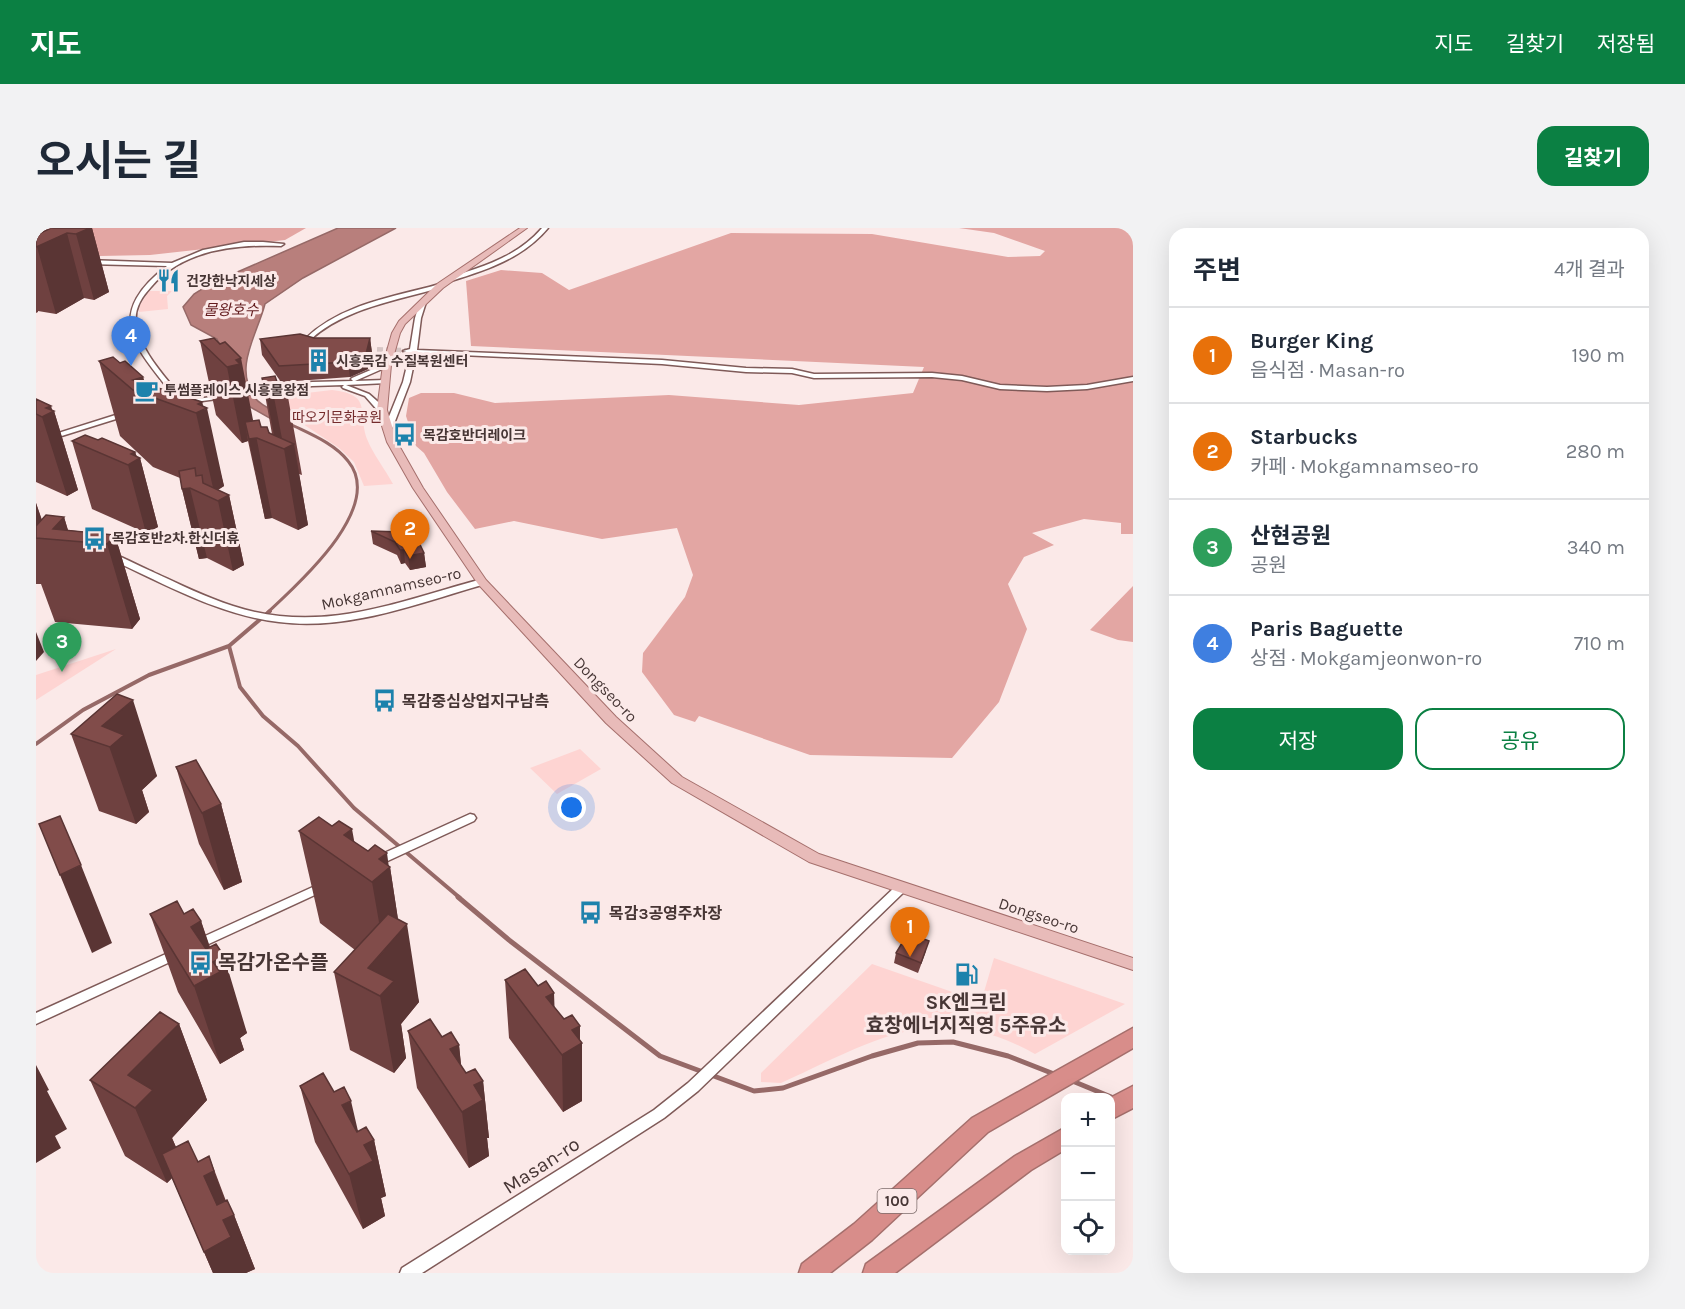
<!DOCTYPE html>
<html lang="ko">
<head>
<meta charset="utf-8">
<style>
  body { margin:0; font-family:Karla,"Noto Sans KR",sans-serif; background:#f2f2f3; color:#1f2937 }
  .controls { position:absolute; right:18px; bottom:18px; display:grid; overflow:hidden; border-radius:12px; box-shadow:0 6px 24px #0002 }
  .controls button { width:54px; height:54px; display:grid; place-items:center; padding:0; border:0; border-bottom:2px solid #e0e1e3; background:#fff; color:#1f2937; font:30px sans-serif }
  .you { position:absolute; left:536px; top:580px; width:21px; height:21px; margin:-15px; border:4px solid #fff; border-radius:50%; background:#1a73e8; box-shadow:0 0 0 9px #1a73e833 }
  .badge { display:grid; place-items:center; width:39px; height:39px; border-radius:50%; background:#0b8043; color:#fff; font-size:20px; font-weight:700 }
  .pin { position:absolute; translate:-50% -50px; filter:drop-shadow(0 2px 3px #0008) }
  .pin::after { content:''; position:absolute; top:32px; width:21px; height:18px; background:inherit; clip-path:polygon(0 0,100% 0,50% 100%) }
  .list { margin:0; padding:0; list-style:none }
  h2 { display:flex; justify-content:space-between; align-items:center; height:78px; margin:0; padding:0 24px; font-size:26px }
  h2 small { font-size:20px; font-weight:400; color:#747a83 }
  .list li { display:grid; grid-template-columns:39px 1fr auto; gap:18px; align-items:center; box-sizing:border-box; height:96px; padding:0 24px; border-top:2px solid #e0e1e3 }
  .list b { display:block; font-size:22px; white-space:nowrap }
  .list p { margin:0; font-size:20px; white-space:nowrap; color:#747a83 }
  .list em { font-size:20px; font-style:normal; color:#747a83 }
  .actions { display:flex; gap:12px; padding:18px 24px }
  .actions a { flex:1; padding:14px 0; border:2px solid #0b8043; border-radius:18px; text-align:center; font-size:21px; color:#0b8043 }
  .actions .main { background:#0b8043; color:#fff }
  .icon { flex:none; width:33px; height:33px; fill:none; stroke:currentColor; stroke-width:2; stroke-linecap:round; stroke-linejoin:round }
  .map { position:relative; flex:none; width:1097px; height:1045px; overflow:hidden; border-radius:18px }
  header { display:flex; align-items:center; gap:36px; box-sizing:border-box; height:84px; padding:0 30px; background:#0b8043; color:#fff }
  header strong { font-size:28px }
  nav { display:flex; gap:33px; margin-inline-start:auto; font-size:21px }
  .intro { display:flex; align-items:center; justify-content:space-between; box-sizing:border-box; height:144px; padding:0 36px }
  h1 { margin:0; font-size:42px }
  .button { padding:15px 27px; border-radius:18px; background:#0b8043; color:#fff; font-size:21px; font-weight:700 }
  main { display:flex; gap:36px; padding:0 36px }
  aside { flex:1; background:#fff; border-radius:18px; box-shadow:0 6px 24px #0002 }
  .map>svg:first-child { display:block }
  .green { fill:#fed4d2 }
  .forest { fill:#e3a6a3 }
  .water { fill:#b87f7c; stroke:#966967; stroke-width:1.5 }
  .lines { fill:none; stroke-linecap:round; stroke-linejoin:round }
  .stream-far2 { stroke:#966967; stroke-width:3 }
  .stream-far1 { stroke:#966967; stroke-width:4 }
  .stream { stroke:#966967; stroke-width:5 }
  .minor-tunnel { stroke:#d7c5c4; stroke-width:6; stroke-dasharray:6 3; stroke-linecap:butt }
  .minor-casing { stroke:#7f5a58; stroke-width:3 }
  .major-casing { stroke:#a56f6c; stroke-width:2 }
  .highway-casing { stroke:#a56f6c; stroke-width:3 }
  .minor { fill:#fff; fill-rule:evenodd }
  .major { fill:#e8bbb9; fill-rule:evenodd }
  .highway { fill:#d88d8a; fill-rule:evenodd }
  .wall { fill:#6f4140 }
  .shaded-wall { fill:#5a3534 }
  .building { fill:#814c4a; stroke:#5a3534; stroke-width:1.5 }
  .labels { text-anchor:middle; stroke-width:6; stroke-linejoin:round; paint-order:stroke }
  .far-poi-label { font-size:14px; font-weight:bold; fill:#473635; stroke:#fbe9e8; text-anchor:start }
  .far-park-label { font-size:14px; fill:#742b2c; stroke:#fbe9e8 }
  .far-water-label { font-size:15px; font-style:italic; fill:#631c1e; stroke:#fbe9e8 }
  .shield { fill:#fbe9e8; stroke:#7d6c6b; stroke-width:1.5 }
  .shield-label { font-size:15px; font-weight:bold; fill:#473635 }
  .street-label { font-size:16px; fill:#473635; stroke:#fbe9e8 }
  .poi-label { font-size:16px; font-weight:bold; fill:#473635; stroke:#fbe9e8; text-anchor:start }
  .near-poi-label { font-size:20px; font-weight:bold; fill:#473635; stroke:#fbe9e8; text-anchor:start }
  .near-street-label { font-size:20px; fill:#473635; stroke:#fbe9e8 }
</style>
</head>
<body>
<header>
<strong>지도</strong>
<nav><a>지도</a><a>길찾기</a><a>저장됨</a></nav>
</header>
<div class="intro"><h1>오시는 길</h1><a class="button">길찾기</a></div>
<main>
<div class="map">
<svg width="1097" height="1045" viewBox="0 0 1097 1045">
  <rect width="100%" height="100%" fill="#fbe9e8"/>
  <path class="green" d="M113,63H136L131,68L132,81L103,84L104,77Z
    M296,162C337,167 321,182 331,211C337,226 349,241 357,256L328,258L318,234L303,220L228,170Z
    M80,421L0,472V447Z
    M544,521L565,541L521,566L494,540Z
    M958,730L1089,776L999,826C899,770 838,813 745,855L725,854V845L836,736L945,774Z"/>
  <path class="forest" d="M0,0H270L249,12L114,27L64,28L34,19Z
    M923,0H1097V306H1085V295L1048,291L996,305L1018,317L988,329L972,356L991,401L963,474L916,530L774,527L663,488L659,494L638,487L606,444L607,425L649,369L657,347L641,300L566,311L478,293L439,301L411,264L388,225L380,218L370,188L373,170L385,165H418L459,175L633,167L763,177L877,165L888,139L435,118L430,53L465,42L506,45L533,62L695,5L836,6L972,29L1004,28L1009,23L958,5Z
    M1097,358V414L1082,412L1054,402Z"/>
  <path class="water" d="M302,0H360L267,50L229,76C221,107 197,140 219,170C225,178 239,183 247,188L237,192L209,176L181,111L155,97L147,79L158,66L174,56Z"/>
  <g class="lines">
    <path class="stream-far2" d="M232,384C262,356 350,279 312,233C298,215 274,206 254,196"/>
    <path class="stream-far1" d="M234,383L193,418L204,459L227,488L262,518L318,580L424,670
      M0,516L47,482L113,447L193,418"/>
    <path class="stream" d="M422,669L473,712L624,828L718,863L747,860L836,828L882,815L917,814L972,828L1018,846
      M1034,852L1080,871"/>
    <path class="minor-tunnel" d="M341,122L370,123"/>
    <defs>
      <path id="minor" d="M506,0H512C487,30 451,42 415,53L412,51C420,47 430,44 439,41C465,32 488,21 506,0Z
        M208,14H227L248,16L245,18C199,16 146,22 115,59C105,70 98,81 100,96C105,125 131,150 148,173L276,154L317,153L315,151L316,150L351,135L353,136V138L319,153L349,152L351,153V155L310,157L333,166L349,180V184H343L329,168L307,160L306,159L308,157L276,158L144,176C105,124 62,91 131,38L51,36L48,34L51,32L136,35L167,22Z
        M404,56L406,57V59C361,73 310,79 274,112L275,117L278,119L277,120L269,118V111C305,76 357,69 404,56Z
        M387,72L390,74L385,90L381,122L626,132L710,140L756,141L778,146L896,145L926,148L964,157L1011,159L1051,157L1097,149V153L1051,161L1011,163L964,161L926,152L896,149L778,150L756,145L710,144L626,136L380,125L374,154L356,201L349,203L348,201L367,154L374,125L367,123L374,121L379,90L384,74Z
        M89,184L96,186L0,216V212Z
        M75,325C89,330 103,338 117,344C143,356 169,369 197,378C286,407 360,374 446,351L450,354L449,356C383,375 313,403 243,394C182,387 127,355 72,330L71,328Z
        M434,586L438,587L440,590L438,593L343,637H335L333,634L335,631Z
        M290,653L294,654L296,657L294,660L164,720L160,722L156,720L154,717L156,714Z
        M864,657L868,658L870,661L868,664L662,863L628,890L386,1045H364L366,1040L618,882L652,855L860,658Z
        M143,720L147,722L149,725L147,728L0,796V785Z"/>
      <path id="major" d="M484,0H491L407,60L369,96L364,105L355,137L351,182L361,214L387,260L450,352L580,489L646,549L783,626L1097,730V742L773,634L636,555L570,495L442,356L377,260L351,214L341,182L347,137L356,105L363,93L401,56Z"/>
      <path id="highway" d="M1097,800V820L952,904L836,1012L794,1045H763L766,1036L818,996L936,890Z
        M1097,858V880L1074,892V870Z
        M1030,899V921L995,942L859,1045H827L830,1036L979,928Z"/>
    </defs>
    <use href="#minor" class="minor-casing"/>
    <use href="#major" class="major-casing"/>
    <use href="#highway" class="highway-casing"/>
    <use href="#minor" class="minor"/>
    <use href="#major" class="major"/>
    <use href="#highway" class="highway"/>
  </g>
  <path class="wall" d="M0,0H10L11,2L56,0L73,64L58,72L48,70L20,86L2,83V84L0,85Z
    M178,110L217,193L236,206L226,150L241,154H245L226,127L224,111L334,110L336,125L332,141L314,149L247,154L252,169L266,247L263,246L272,297L262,302L236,290L229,291L212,213L206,215L180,187L164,113Z
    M63,133L84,135L107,149L109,156L166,174L188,258L182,262L193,267L208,337L197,343L171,330L163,331L146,261L144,250L117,239L84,208Z
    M0,171L18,183L42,262L31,268L0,254Z
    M62,212L99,224L101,229L104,230L122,299L110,305L56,281L36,213Z
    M0,275L6,292L28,289L32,302L79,307L104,391L96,401L19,394L5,356H0Z
    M335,303L388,325L390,339L374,342L369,335L365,336L361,327L337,316Z
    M81,466L121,548L106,562L113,584L100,596L63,583L35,506Z
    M140,539L185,576L206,654L188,662L163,616Z
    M263,603L318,614L354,639L362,692L383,774L365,796L370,830L358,845L314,822L298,744L319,722L284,695Z
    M114,686L165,693L174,719L211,805L204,810L208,822L184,836L142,764Z
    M890,723L882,745L858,735L860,725Z
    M469,752L519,780L528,791L544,798V813L546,815V873L527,884L473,810Z
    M143,796L171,872L136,910L140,919L162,934L173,928L190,973L198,987L219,1041L210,1045H177L136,950L131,955L89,928L54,852Z
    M372,803L406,809L423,817L425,838L430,845L447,853L453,910H451L453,928L433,940L381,860Z
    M264,858L298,864L322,903L338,912L350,968L345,970L349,988L327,1001L279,914Z"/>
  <path class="shaded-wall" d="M0,0H10L14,13L31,5L48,70L20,86L1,19H0Z
    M54,0H56L73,64L58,72L40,6Z
    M334,110L336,125L332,141L314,149L312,134Z
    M205,130L236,290L229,291L209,194L212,213L206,215L191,139L200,132Z
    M107,149L112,167L97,152Z
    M237,164L248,221L240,218L230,165Z
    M166,174L168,182L171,180L188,258L178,264L160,185L162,176Z
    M15,178L17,184L18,183L42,262L31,268L6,189L10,180Z
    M258,216L272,297L262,302L248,221Z
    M99,224L102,232L104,230L122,299L110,305L92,237L95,226Z
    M154,260L171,330L163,331L146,261Z
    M193,267L208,337L197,343L182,273Z
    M0,275L12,311L0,310Z
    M28,289L35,313L17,301Z
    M79,307L104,391L96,401L71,316Z
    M364,322H368L369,335L365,336Z
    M388,325L390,339L374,342L372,328Z
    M0,404L8,424L0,433Z
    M97,472L121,548L106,562L113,584L100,596L66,498Z
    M185,576L206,654L188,662L166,585Z
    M316,601L324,645L308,607Z
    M351,625L353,640L354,639L364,704L371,696L383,774L365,796L370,830L358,845L344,768L332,740L348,723L336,654L343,631Z
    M45,637L76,715L56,725L24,647Z
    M165,693L178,733L188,728L211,805L204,810L208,822L184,836L158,758L155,699Z
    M518,765L520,819L510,769Z
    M143,796L171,872L136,910L148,938L131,955L99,880L92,847Z
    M544,798V816L546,815V873L527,884L526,827L536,802Z
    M423,817L429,874L414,821Z
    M0,837L13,862L11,863L31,901L19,908L25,920L0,935Z
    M447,853L453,910H451L453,928L433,940L426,884L438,857Z
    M315,873L328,929L306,877Z
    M338,912L350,968L345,970L349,988L327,1001L313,946L328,917Z
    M178,943L195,988L198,987L219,1041L210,1045H177L168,1024V948Z
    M0,1037L5,1045H0Z"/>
  <path class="building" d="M15,0H54L40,6L31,5L0,19V7Z
    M264,106L278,110H334L330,126L312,134L243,138L224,111Z
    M178,110L184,116L189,114L205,130L200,132L204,136L191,139L164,113Z
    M77,129L84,135L89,133L107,149L97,152L166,174L162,176L171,180L160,185L97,162L63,133Z
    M239,148L241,154L246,153L252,169L237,164L230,165L226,150Z
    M0,171L15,178L10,180L18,183L6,189L0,186Z
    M223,192L225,199H231L233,205L258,216L248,221L221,210L213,211L209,194Z
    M49,207L62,212L66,210L99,224L95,226L104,230L92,237L36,213Z
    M159,240L160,248L166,247L167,255L193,267L182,273L154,260L146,261L143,243Z
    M10,287L28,289L17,301L79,307L71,316L0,310V298Z
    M377,302L388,325L372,328L368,322H364L359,314L335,303L365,304Z
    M81,466L97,472L66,498L88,507L74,519L35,506Z
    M160,532L185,576L166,585L140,539Z
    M24,588L45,637L24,647L3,596Z
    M283,589L296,598L303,593L316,601L308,607L332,623L339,617L351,625L343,631L354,639L336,654L263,603Z
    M141,673L148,686L157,681L165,693L155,699L170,721L180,716L188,728L177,734L184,744L158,758L114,686Z
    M352,686L371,696L332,740L358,753L344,768L298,744Z
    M872,705L893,713L885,735L860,725Z
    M489,741L502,758L510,753L518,765L510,769L528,791L536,787L544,798L536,802L546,815L526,827L469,752Z
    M124,784L143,796L92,847L117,862L99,880L54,852Z
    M394,791L406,809L415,804L423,817L414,821L430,845L439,841L447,853L438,857L447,872L426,884L372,803Z
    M287,845L298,864L308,859L315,873L306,877L321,904L330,899L338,912L328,917L337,933L313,946L264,858Z
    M152,913L162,934L173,928L178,943L168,948L181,977L191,972L198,987L187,992L195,1009L168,1024L126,926Z"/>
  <defs>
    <symbol id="restaurant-bare" viewBox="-9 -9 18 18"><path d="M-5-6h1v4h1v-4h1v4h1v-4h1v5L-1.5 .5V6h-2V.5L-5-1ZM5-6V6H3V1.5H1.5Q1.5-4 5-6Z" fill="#1d82ac" stroke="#fbe9e8" stroke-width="2.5" paint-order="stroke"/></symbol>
    <symbol id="building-bare" viewBox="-9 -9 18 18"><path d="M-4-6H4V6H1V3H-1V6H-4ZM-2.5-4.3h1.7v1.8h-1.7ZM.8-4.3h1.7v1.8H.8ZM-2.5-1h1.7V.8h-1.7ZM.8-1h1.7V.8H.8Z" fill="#1d82ac" stroke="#fbe9e8" stroke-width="2.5" paint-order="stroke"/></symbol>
    <symbol id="cafe-bare" viewBox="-9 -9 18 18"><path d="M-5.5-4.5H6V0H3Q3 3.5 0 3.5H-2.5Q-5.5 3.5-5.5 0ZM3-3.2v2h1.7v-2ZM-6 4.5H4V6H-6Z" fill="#1d82ac" stroke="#fbe9e8" stroke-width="2.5" paint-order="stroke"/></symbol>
    <symbol id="bus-bare" viewBox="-9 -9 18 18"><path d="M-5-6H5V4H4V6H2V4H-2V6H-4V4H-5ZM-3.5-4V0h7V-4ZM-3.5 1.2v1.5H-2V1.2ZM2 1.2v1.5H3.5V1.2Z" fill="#1d82ac" stroke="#fbe9e8" stroke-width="2.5" paint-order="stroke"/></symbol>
    <symbol id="fuel-bare" viewBox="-9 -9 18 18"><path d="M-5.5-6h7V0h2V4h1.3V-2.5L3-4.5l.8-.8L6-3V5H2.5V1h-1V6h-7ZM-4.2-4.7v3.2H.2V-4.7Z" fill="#1d82ac" stroke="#fbe9e8" stroke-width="2.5" paint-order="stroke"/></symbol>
  </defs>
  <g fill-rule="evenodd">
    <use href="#restaurant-bare" x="116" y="36" width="33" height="33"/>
    <use href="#building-bare" x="266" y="116" width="33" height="33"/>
    <use href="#cafe-bare" x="94" y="146" width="33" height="33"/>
    <use href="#bus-bare" x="352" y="190" width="33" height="33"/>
    <use href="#bus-bare" x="42" y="294" width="33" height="33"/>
    <use href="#bus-bare" x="332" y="456" width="33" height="33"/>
    <use href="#bus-bare" x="538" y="668" width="33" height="33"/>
    <use href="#bus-bare" x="148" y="718" width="33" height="33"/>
    <use href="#fuel-bare" x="914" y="730" width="33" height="33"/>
  </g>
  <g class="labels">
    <g class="far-poi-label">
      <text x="150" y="58">건강한낙지세상</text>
      <text x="300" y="138">시흥목감 수질복원센터</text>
      <text x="128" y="167">투썸플레이스 시흥물왕점</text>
      <text x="387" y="212">목감호반더레이크</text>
      <text x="76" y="315">목감호반2차.한신더휴</text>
    </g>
    <g class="far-park-label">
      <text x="301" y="194">따오기문화공원</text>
    </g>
    <g class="far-water-label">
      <text x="195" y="87">물왕호수</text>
    </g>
    <rect class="shield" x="841.5" y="961" width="39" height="24" rx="4.5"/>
    <g class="shield-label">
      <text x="861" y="978">100</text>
    </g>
    <g class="street-label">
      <text transform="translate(355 360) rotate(-13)" y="6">Mokgamnamseo-ro</text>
      <text transform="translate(570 461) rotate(46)" y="6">Dongseo-ro</text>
      <text transform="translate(1003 687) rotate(18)" y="6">Dongseo-ro</text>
    </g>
    <g class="poi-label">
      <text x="366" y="479">목감중심상업지구남측</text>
      <text x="573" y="691">목감3공영주차장</text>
    </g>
    <g class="near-poi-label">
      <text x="182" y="741">목감가온수플</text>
      <text x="930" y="781" text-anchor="middle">SK엔크린<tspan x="930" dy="23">효창에너지직영 5주유소</tspan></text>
    </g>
    <g class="near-street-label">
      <text transform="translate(505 937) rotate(-33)" y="7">Masan-ro</text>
    </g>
  </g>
</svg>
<div class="controls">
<button>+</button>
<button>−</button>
<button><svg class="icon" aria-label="locate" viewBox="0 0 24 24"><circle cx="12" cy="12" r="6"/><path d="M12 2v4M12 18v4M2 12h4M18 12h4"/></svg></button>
</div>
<div class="you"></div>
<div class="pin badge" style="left:874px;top:729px;background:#e8710a">1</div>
<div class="pin badge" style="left:374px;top:331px;background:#e8710a">2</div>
<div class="pin badge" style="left:26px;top:444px;background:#2e9e5b">3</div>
<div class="pin badge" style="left:95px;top:138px;background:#3f7fe0">4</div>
</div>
<aside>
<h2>주변<small>4개 결과</small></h2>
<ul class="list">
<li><span class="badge" style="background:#e8710a">1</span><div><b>Burger King</b><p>음식점 · Masan-ro</p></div><em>190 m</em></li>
<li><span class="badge" style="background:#e8710a">2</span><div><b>Starbucks</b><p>카페 · Mokgamnamseo-ro</p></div><em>280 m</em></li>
<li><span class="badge" style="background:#2e9e5b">3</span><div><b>산현공원</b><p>공원</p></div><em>340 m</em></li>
<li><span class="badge" style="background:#3f7fe0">4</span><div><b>Paris Baguette</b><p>상점 · Mokgamjeonwon-ro</p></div><em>710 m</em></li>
</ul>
<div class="actions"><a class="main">저장</a><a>공유</a></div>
</aside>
</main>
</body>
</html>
